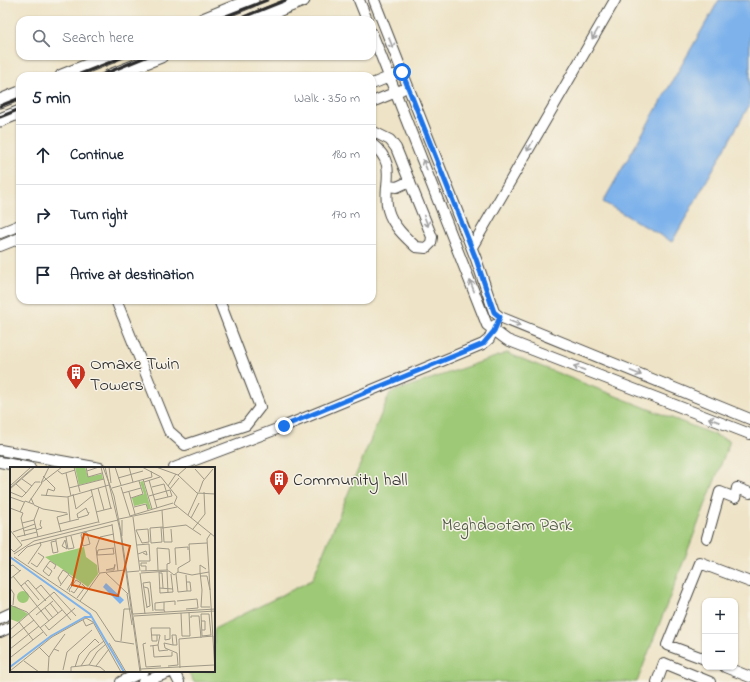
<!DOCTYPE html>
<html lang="en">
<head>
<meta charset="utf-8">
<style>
  body { margin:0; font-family:"Indie Flower",sans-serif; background:#f2f2f3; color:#1f2937 }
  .controls { position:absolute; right:12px; bottom:12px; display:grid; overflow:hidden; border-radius:8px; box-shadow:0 1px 3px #0004 }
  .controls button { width:36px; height:36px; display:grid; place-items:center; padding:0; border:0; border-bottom:1px solid #e0e1e3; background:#fff; color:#1f2937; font:20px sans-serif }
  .stop { position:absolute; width:12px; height:12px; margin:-9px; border:3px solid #1a73e8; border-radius:50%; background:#fff }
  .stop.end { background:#1a73e8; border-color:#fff; box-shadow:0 1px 4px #0008 }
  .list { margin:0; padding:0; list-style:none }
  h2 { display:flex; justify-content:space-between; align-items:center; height:52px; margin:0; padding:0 16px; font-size:17px }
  h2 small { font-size:13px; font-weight:400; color:#747a83 }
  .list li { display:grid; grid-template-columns:26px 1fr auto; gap:12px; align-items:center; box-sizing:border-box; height:60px; padding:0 16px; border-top:1px solid #e0e1e3 }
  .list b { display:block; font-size:15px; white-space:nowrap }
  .list em { font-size:13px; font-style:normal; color:#747a83 }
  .icon { flex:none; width:22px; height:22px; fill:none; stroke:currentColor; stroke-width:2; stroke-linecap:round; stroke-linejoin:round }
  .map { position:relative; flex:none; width:750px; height:682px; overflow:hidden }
  .search { position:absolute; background:#fff; box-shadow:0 1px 3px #0004; left:16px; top:16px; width:360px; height:44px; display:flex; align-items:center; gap:10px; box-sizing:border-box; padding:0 14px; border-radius:12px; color:#747a83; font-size:15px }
  .panel { position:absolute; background:#fff; box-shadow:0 1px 3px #0004; left:16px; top:72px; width:360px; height:232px; border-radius:12px }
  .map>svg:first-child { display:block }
  .green { fill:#9ec976; stroke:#647a50 }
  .water { fill:#7eb2eb; stroke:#546e8b }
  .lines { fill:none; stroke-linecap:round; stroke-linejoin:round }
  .minor-casing { stroke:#484742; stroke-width:12 }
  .major-casing { stroke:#484742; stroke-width:15 }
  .minor { stroke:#fff; stroke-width:10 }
  .major { stroke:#fff; stroke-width:13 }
  .rail { stroke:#2b2b2b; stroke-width:3 }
  .oneway { stroke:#a0a0a0 }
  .route { stroke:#1a73e8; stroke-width:5 }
  .labels { text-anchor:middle; stroke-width:3; stroke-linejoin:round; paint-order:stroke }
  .poi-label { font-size:18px; fill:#2b2b2b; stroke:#f7f3e8; text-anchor:start }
  .park-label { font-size:18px; fill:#4e5a42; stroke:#f7f3e8 }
  .inset-river { fill:none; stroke:#7eb2eb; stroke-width:2 }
  .inset-road { fill:none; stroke:#a09988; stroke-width:1 }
  .view { fill:#d5540f; fill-opacity:0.15; stroke:#d5540f; stroke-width:2 }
  .inset-edge { fill:none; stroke:#2b2b2b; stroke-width:2 }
</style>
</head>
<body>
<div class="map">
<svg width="750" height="682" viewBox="0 0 750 682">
  <rect width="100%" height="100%" fill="#f7f3e8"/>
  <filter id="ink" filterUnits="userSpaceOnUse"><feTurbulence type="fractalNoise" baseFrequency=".025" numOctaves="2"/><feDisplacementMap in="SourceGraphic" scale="8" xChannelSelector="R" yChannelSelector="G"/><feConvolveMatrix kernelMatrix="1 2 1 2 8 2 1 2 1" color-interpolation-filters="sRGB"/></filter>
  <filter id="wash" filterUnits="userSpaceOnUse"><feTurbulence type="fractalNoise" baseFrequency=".012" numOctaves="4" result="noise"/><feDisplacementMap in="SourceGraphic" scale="16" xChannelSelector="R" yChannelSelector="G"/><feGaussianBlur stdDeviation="0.9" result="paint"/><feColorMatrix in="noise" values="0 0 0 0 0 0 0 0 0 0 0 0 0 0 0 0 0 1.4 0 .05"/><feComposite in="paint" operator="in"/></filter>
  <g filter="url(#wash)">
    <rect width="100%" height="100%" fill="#eee3c6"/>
    <path class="green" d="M507,353L730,441L637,682H194L188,671H214V629L312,580L390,393Z"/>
    <path class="water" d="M719,0H750V104L672,242L603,202Z"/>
  </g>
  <g filter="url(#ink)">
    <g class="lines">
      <defs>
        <path id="minor" d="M359,0L367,20
          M374,0L476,259L494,312L500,317L750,419
          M372,33L487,325L507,340L750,434
          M372,84L394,75
          M372,102L401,90
          M372,131L390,140L396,148L432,237L431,243L426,248L416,247C405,237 392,225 388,210C381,185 400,166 372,144
          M388,186L397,187L410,181
          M0,233L20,225
          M0,246L20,238
          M472,247L615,0
          M116,300L169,431L185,445L246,425L260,407L219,300
          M0,450L100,468
          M0,462L30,468
          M174,468L285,426L483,344L489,339L495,325
          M707,538L720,492L735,498L737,488L750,493
          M0,618L11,613
          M0,632L11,627
          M705,659L667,645L700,563L750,582
          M725,667L750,677
          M121,682L144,671
          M143,682L170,672H174L179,682
          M657,682L664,663L710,682"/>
        <path id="major" d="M203,20L252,0
          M252,20L303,0
          M62,76L112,56
          M110,76L161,56
          M0,101L20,93
          M0,120L20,112"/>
      </defs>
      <use href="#minor" class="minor-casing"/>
      <use href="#major" class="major-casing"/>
      <use href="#minor" class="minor"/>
      <use href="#major" class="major"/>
      <path class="rail" d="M216,20L267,0
        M236,20L286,0
        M75,76L126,56
        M99,76L148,56
        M0,106L20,98
        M0,117L20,109"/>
    </g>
    <defs><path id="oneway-shaft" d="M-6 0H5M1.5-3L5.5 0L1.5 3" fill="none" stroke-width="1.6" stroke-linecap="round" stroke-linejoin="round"/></defs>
    <g class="oneway">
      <use href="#oneway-shaft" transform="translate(595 34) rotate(120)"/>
      <use href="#oneway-shaft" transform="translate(391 43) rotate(68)"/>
      <use href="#oneway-shaft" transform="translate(530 146) rotate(120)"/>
      <use href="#oneway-shaft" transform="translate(425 165) rotate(-112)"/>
      <use href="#oneway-shaft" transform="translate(426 221) rotate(68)"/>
      <use href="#oneway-shaft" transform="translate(472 286) rotate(-111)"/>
      <use href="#oneway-shaft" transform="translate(515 323) rotate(22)"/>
      <use href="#oneway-shaft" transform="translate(579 368) rotate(-159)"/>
      <use href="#oneway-shaft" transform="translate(636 373) rotate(22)"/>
      <use href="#oneway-shaft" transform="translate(714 420) rotate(-159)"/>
    </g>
  </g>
  <g class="lines" filter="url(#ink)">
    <path class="route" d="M284,426L483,344L494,331L500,317L494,312L476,259L402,72"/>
  </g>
  <defs>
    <symbol id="building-pin" viewBox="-11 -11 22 30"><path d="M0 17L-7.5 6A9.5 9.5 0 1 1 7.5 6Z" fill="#c8321e" stroke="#f7f3e8"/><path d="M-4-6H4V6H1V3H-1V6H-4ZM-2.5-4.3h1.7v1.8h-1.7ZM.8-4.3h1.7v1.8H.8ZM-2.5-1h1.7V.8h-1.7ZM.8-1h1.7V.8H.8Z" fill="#fff"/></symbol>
  </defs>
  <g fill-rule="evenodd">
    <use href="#building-pin" x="65" y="362" width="22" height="30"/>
    <use href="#building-pin" x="268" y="468" width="22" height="30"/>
  </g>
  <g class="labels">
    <g class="poi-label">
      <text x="90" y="369">Omaxe Twin<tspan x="90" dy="21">Towers</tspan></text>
      <text x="293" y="485">Community hall</text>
    </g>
    <g class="park-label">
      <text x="507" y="530">Meghdootam Park</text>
    </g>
  </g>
  <g transform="translate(10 467)">
    <rect width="205" height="205" fill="#eee3c6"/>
    <path d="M65,0H75L78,10L92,7L93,12L69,18ZM133,14L141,42H138L136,36L124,39L122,31L134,27L130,15ZM74,80L76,90L87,98L88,107L78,120L35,90ZM7 130a6 6 0 1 1 12 0a6 6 0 1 1-12 0ZM0,139H5L18,147L8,155L0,152Z" fill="#9ec976"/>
    <path d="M96,116L114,133L110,137L93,120Z" fill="#7eb2eb"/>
    <path class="inset-river" d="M0,90L80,147L114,205M0,200L41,169L75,150H82"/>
    <path class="inset-road" d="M39,0L31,16L52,0M64,0L70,25M76,0L78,10L92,6M91,0L101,42M93,0L104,29L111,65L131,205M95,0L110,63L130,205M99,0L101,16M105,0L111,18M119,0L123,15M132,0L151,10L167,30L164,37L205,70M146,0L168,8L187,26L205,27M185,2L194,12M48,4L52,7L65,3M77,4L89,0M56,6L61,29M168,8L177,0M33,9L45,21L44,24L38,22L36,29M108,11L133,4M12,12L22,19M133,12L142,42M139,13L147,41M134,15L150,10M6,17L16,26L25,15H30M0,19L21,0M158,19L166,7M111,20L120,49M142,20L154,17L158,30M0,21L24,0M59,21L94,12M88,21L94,43M102,21L142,10L141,4M0,22L25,0M81,22L89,56M160,22L169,11M0,25L12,30L16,26M119,25L125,47M189,25L193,14L203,2M113,26L131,21M63,27L66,42L82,29M31,28L57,30L99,18M139,29L160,23L162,29M0,30L14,35M58,30L60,54M21,31L24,38L33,42L57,46M121,31L133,27L129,14M145,33L162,29M19,35L32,16M124,40L136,37L138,43M0,41L13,46L11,51L15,69M152,43L154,75H162L161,62M10,45L15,34L23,37M86,45L102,41M78,46L76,41L67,47L68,51L78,48L79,45M178,48L188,26M120,49L163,36M123,50L130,104M181,51L189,36M109,52L167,40M112,53V69M12,56L24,53M49,57L69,52M102,57L108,104M151,60L152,75L141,76L140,61L153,60M152,61L176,58L191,68M138,62L139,75L132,76L126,63ZM183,62L195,47L194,25M0,63L12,78L4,85L0,81M26,63L32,61L30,58L31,53M14,64L26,61M3,65L25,57M51,65L47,50L58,47M73,65L71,68L73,79L80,77L77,66L74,65M201,66L197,72L205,205M7,70L27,65M28,70L24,53L29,40M56,70L58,82L64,81L61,69M46,72V74L48,85L43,86L41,75L46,74M55,73L57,82L52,79ZM11,74L88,55M127,78L139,77L140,94H129M103,81L104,87L87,88L88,83L104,81M4,87L24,74L108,53M128,87L136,84L137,88L133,86M8,89L17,80L26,77L102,58M4,90L86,145L105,174L124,177M21,96L27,100L34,90L28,86M18,97L31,78L30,75M105,97L104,101L96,103H104L105,98M166,98L165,81L178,80V83M0,99L3,98L10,104M36,99L42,104L39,109L33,104L37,98L40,94L46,98L44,102M168,101L180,94L179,77L197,76M148,103L147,81L159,82L160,96L157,97V103M131,104L158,103M136,104V99H131V96H137M157,104L158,126M117,105L129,104M149,105L150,126L163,125L161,107M168,105L182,108L199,105M190,105L192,123L191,140H200M190,105V98L196,102M89,106L86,81L90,70L104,67M96,106L118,127M130,106L135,147M131,106L159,104L164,108L168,105V101M149,106H152L153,121M166,107L168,125L177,124L176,108M3,109L39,154M190,109H197L200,123M0,112L11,103M176,115H180L181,124H177M15,116L29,133M11,119L18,113L36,134M50,119L59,107L53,103L48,111L51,117M134,120L138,121L139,127L140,139L137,140M0,121L4,127L3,138M149,121L163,122M26,122L31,118L61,153M0,123V136M57,123L64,112L59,108M60,125L59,123L66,113L71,116L64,126L61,124M117,127L122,158M67,131L75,120L72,117M70,134L90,106L115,103M167,134L187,132L188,141L176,142M154,135L165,134V138M40,136L48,146M0,138L17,145L37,169M35,141L43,151M137,141L133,116L140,115L143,144M154,143H145V136L154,135V143L155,145M171,146L172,169H180L179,145M123,147L205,142M191,147H199L201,168L192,169ZM26,148L43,134M124,149L205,144M181,151V149H189L191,171M73,153L76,159L83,156M191,154H195V163H192M9,155L23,173M35,158L39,163L65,141M30,161L52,143M0,163L44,125L66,149M141,168H150L148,178M147,168V174H142L141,161H160V172L155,173V168M204,169L205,184M0,172L24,153M111,174L114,142H121M99,176L116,205M136,176L133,177L136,200L151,199M140,179L148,178L149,184L158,183M143,179L144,190L162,189V185M29,180L39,190L44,182L49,184M0,182L29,159M44,182L55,167M0,188L1,190L33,165M14,194L29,205M79,198L87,185L96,177M71,199L80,185L94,174M86,199L99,182M158,199L168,198L167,186L155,181L154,176L163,178H167L166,168H162L163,178M65,200L69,188L85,172L89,176M170,201L169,172L203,169M131,202L204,198M53,203L57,185L82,163M0,204L42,170L76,151L83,155L111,205M38,205L39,190M61,205V200L79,198L90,200L96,205"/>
    <path class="view" d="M74,67L120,79L108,129L62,118Z"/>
    <rect width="205" height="205" class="inset-edge"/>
  </g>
</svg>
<div class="controls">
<button>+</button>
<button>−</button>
</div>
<div class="stop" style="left:402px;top:72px"></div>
<div class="stop end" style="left:284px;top:426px"></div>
<div class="search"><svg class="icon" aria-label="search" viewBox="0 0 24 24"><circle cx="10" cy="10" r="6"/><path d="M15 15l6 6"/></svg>Search here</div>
<section class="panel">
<h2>5 min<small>Walk · 350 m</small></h2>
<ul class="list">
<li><svg class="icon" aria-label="ahead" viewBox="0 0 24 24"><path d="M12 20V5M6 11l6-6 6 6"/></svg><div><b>Continue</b></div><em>180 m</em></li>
<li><svg class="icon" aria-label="right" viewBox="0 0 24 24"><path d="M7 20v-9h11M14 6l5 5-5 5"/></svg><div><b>Turn right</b></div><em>170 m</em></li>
<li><svg class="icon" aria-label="arrive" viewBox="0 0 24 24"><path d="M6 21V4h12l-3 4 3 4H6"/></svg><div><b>Arrive at destination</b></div></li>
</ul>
</section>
</div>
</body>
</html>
